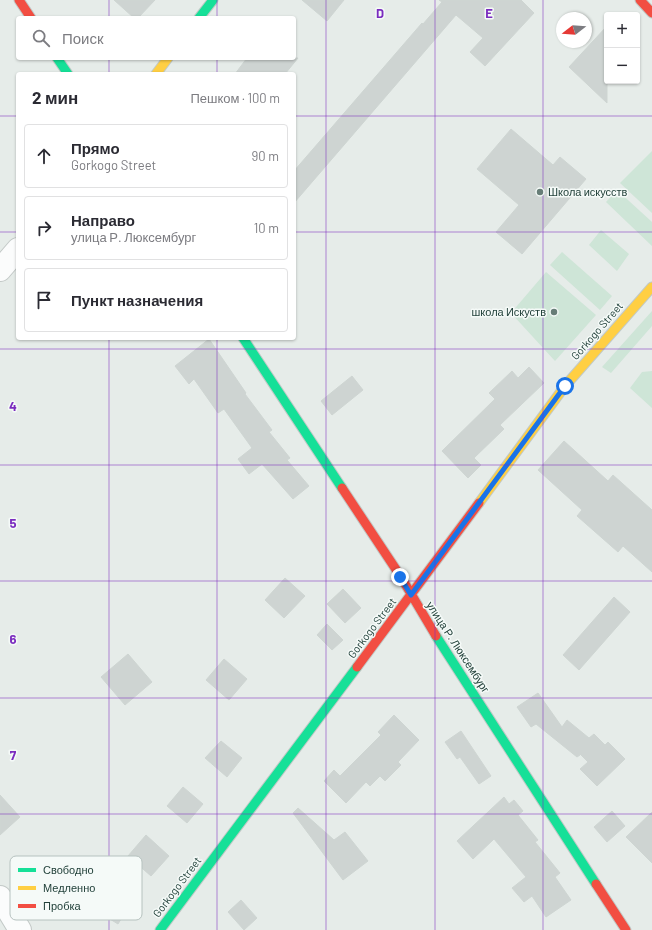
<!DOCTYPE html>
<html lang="ru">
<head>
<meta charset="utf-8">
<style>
  body { margin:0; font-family:Barlow,sans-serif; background:#f7f7f7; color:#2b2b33 }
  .controls { position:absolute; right:12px; top:12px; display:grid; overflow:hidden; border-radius:4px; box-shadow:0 1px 3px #0004 }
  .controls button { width:36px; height:36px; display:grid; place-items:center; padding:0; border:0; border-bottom:1px solid #e1e1e2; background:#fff; color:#2b2b33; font:20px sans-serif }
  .compass { position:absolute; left:556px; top:12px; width:36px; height:36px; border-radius:50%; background:#fff; box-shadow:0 1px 3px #0004; rotate:253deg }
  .stop { position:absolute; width:12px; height:12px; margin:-9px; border:3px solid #1a73e8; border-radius:50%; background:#fff }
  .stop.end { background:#1a73e8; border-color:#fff; box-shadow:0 1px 4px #0008 }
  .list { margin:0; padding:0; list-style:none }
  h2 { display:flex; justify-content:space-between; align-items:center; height:52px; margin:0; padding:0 16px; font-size:17px }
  h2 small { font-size:13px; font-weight:400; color:#7c7c81 }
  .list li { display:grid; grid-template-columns:26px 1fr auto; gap:12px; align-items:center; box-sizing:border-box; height:64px; margin:0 8px 8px; padding:0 8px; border:1px solid #e1e1e2; border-radius:4px }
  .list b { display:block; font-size:15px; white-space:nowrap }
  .list p { margin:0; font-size:13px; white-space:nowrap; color:#7c7c81 }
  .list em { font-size:13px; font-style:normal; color:#7c7c81 }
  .icon { flex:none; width:22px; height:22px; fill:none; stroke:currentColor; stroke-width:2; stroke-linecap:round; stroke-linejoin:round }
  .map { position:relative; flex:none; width:652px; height:930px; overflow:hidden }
  .search { position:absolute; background:#fff; box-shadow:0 1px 3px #0004; left:16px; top:16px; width:280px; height:44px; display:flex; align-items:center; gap:10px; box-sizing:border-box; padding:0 14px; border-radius:4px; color:#7c7c81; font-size:15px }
  .panel { position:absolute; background:#fff; box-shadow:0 1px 3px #0004; left:16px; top:72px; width:280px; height:268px; border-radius:4px }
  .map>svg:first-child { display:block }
  .green { fill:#cee5d7 }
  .building { fill:#ced4d2; stroke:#ced5d2 }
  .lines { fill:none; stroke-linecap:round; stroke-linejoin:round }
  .street-casing { stroke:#c3c9c7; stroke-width:24 }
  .fast-casing { stroke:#c1c9c6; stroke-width:11 }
  .slow-casing { stroke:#c1c9c6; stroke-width:11 }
  .jam-casing { stroke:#c1c9c6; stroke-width:11 }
  .street { stroke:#fbfcfc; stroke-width:22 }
  .fast { stroke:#16e098; stroke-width:9 }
  .slow { stroke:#ffcf43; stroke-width:9 }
  .jam { stroke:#f24e42; stroke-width:9 }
  .route { stroke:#1a73e8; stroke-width:5 }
  .grid { fill:none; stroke:#7b2cbf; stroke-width:1; stroke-opacity:0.55 }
  .poi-dot { fill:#677d77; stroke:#f5faf8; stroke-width:1.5 }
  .labels { text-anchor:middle; stroke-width:3; stroke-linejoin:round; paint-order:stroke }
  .poi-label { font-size:11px; fill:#22413a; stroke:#f5faf8; text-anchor:start }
  .street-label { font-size:11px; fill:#22413a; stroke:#f5faf8 }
  .key { fill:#f5faf8; stroke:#b6c2bf; stroke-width:1 }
  .key-label { font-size:11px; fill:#22413a }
  .grid-label { font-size:13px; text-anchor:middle; font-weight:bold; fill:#7b2cbf; stroke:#f5faf8; stroke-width:3; stroke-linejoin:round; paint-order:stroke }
</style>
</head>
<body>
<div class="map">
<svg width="652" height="930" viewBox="0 0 652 930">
  <rect width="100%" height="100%" fill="#e6ece9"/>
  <path class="green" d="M652,151V213L620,183Z
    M617,190L652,222V246L606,202Z
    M601,230L629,254L617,271L589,245Z
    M562,252L612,296L600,310L550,265Z
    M546,272L596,315L555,361L511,313Z
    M652,311V326L611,373L602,367Z
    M652,371V408L630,388L642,372Z"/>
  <path class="building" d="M114,0H155L138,18H134Z
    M302,0H344L327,21Z
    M439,0H521L534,13L485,66L470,52L483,38L456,15L294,203V171L422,23L423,24L442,2Z
    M607,26V103L569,67Z
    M247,58H298L285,74H235Z
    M511,129L553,165L560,157L586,179L522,254L496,232L519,205L477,169Z
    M209,339L246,393L245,394L272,430L269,432L290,458L287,460L309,486L293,499L262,464L249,474L238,459L252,448L224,409L218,413L194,379L189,384L175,366Z
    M529,367L544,383L500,425L504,429L474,458L481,465L468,478L442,451L495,399L489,393L512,371L518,378Z
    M352,376L363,390L332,415L321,401Z
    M564,441L608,481L613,475L652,510V572L623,546L618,552L577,516L582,510L538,470Z
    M285,578L305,596L284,618L265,600Z
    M343,589L361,608L345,623L327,604Z
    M614,597L630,612L579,670L563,655Z
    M327,624L343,640L332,650L317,635Z
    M128,654L152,682L125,705L101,677Z
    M224,659L247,679L229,700L206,680Z
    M538,693L562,727L567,720L589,738L594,734L605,745L608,742L625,759L597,786L580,769L588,762L579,753L580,755L577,757L536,724L531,727L517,707Z
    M394,715L419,740L398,762L401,765L385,781L380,776L370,786L366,782L346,803L324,781L334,770L340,776L381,735L378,732Z
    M461,731L491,776L479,784L460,757L457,759L445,742Z
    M221,741L242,758L227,777L205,758Z
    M183,787L203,804L187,823L167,806Z
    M0,795L20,817L0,835Z
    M504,797L509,804L514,800L523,811L518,815L538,840L535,842L560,873L555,877L571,900L546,917L532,896L524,902L512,888L526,877L494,839L473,859L457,841Z
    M298,808L334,840L345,832L368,861L343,880L293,813Z
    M612,811L625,826L607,842L594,827Z
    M652,812V863L626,837Z
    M146,835L169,856L151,876L128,856Z
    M100,878L134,898L118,924L84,903Z
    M241,900L257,918L244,930L228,912Z"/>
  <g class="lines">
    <defs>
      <path id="street" d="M0,270L18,249
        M0,897L20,930"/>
      <path id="fast" d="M199,18L213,0
        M57,58L68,74
        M243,338L342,488
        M436,636L596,884
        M160,930L357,667"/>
      <path id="slow" d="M156,74L168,58
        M479,503L565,386L652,287"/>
      <path id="jam" d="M19,0L31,18
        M640,0L652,13
        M342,488L401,577L436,636
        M357,667L479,503
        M596,884L626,930"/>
    </defs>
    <use href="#street" class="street-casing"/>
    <use href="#fast" class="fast-casing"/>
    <use href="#slow" class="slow-casing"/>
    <use href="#jam" class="jam-casing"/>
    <use href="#street" class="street"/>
    <use href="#fast" class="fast"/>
    <use href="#slow" class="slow"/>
    <use href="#jam" class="jam"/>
  </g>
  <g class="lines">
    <path class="route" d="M400,577L411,595L565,386"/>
  </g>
  <path class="grid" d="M109,0V18M217,0V18M326,0V930M435,0V930M543,0V930M109,58V74M217,58V74M0,116H18M294,116H652M0,232H18M294,232H652M109,338V930M217,338V930M0,349H652M0,465H652M0,581H652M0,698H652M0,814H652"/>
  <g class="poi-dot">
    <circle cx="540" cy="192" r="4"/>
    <circle cx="554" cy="312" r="4"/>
  </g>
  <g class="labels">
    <g class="poi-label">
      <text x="548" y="196">Школа искусств</text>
      <text x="546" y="316" text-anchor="end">школа Искуств</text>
    </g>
    <g class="street-label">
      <text transform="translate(597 331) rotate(-49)" y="4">Gorkogo Street</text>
      <text transform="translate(372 628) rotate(-53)" y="4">Gorkogo Street</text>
      <text transform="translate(458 647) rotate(57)" y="4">улица Р. Люксембург</text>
      <text transform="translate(177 887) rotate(-53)" y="4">Gorkogo Street</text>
    </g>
  </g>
  <rect x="10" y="856" width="132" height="64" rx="6" class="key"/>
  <rect x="18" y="868" width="18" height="4" fill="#16e098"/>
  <rect x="18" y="886" width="18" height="4" fill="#ffcf43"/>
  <rect x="18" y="904" width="18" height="4" fill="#f24e42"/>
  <g class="key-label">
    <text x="43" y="874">Свободно</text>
    <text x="43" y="892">Медленно</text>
    <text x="43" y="910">Пробка</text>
  </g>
  <g class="grid-label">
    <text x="380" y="18">D</text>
    <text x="489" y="18">E</text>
    <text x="13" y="411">4</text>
    <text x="13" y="528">5</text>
    <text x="13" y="644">6</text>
    <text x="13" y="760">7</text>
  </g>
</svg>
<div class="controls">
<button>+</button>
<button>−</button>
</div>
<svg class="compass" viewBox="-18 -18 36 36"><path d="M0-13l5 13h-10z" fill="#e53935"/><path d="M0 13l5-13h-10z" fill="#7c7c81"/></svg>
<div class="stop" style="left:565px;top:386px"></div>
<div class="stop end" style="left:400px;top:577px"></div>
<div class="search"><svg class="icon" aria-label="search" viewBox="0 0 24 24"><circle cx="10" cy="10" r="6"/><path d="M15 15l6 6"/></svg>Поиск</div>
<section class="panel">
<h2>2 мин<small>Пешком · 100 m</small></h2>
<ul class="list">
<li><svg class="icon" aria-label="ahead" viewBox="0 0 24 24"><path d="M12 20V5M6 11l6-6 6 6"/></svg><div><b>Прямо</b><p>Gorkogo Street</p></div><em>90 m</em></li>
<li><svg class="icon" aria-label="right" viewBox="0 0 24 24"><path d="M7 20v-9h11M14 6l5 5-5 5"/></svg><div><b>Направо</b><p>улица Р. Люксембург</p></div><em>10 m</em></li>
<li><svg class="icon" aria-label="arrive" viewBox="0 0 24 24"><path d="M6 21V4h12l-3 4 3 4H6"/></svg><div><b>Пункт назначения</b></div></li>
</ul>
</section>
</div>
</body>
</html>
